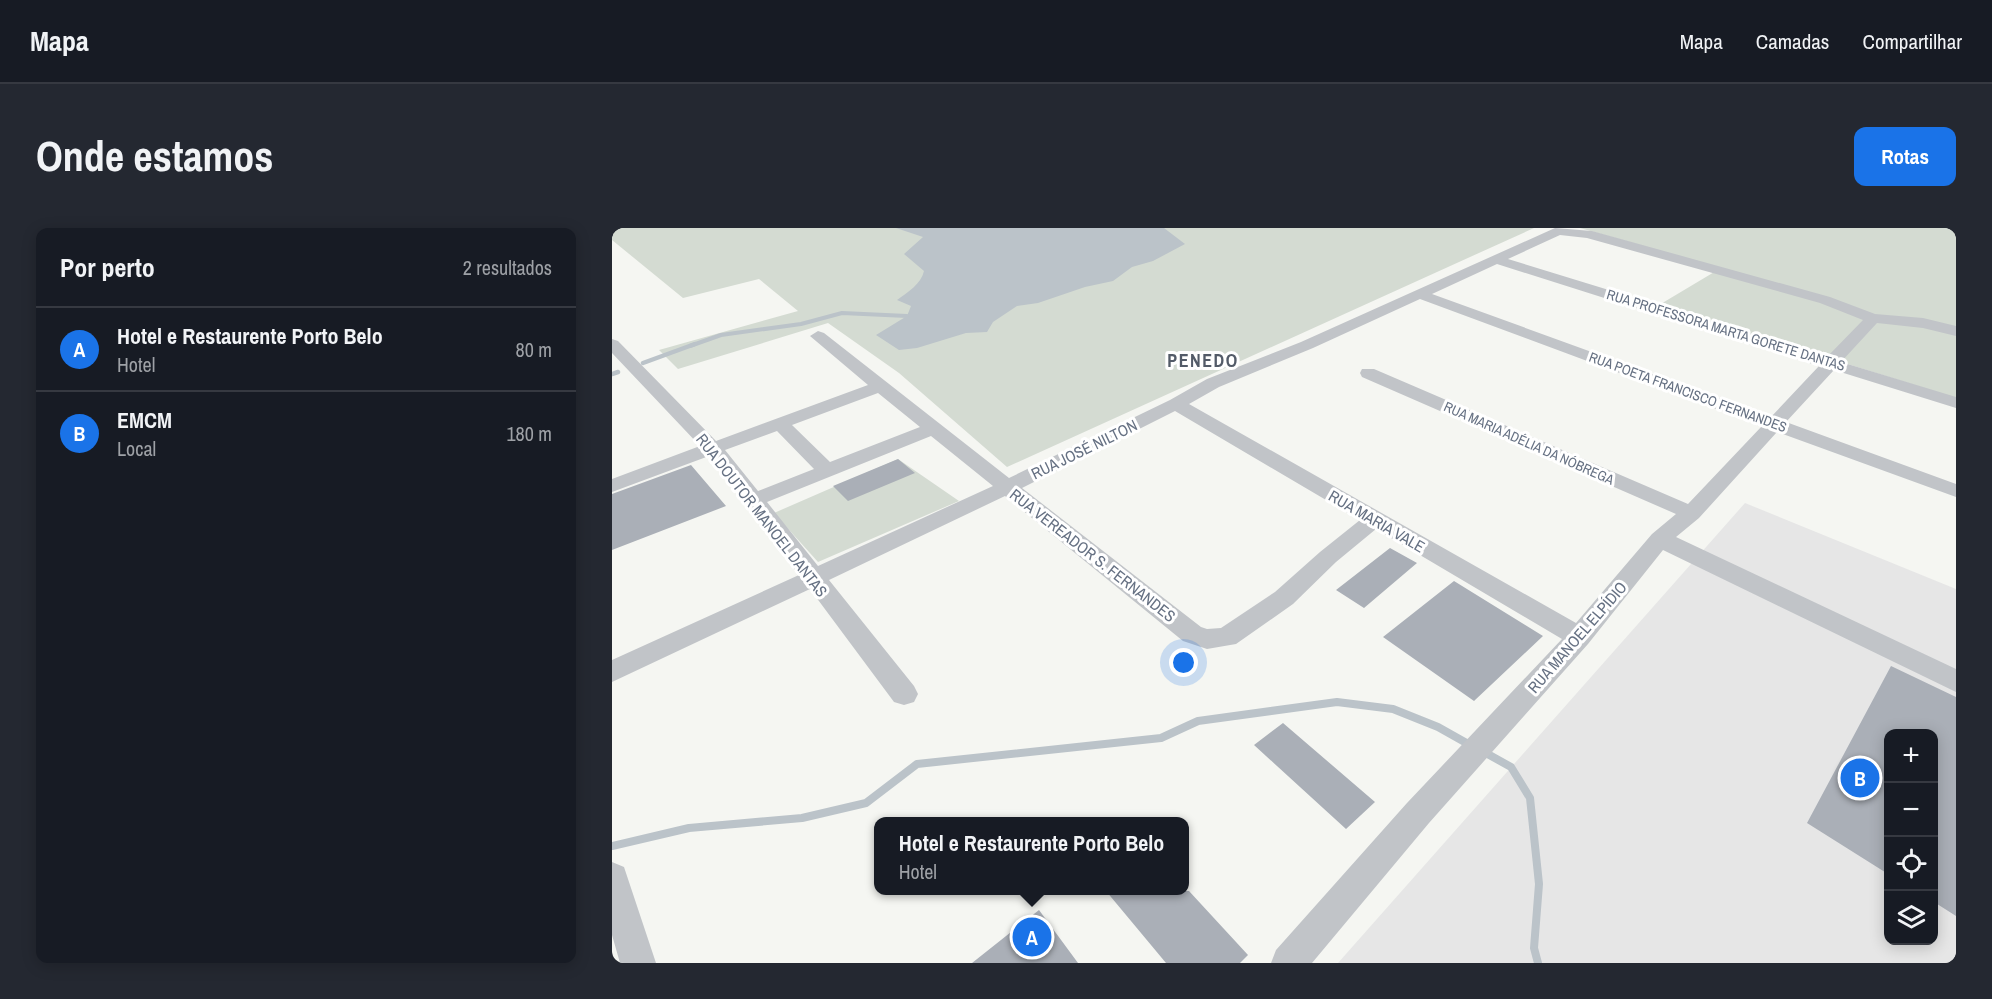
<!DOCTYPE html>
<html lang="pt">
<head>
<meta charset="utf-8">
<style>
  body { margin:0; font-family:"Archivo Narrow",sans-serif; background:#242831; color:#f1f3f6 }
  .controls { position:absolute; right:18px; bottom:18px; display:grid; overflow:hidden; border-radius:12px; box-shadow:0 3px 15px #0003 }
  .controls button { width:54px; height:54px; display:grid; place-items:center; padding:0; border:0; border-bottom:2px solid #363941; background:#171b24; color:#f1f3f6; font:30px sans-serif }
  .you { position:absolute; left:572px; top:435px; width:21px; height:21px; margin:-15px; border:4px solid #fff; border-radius:50%; background:#1a73e8; box-shadow:0 0 0 9px #1a73e833 }
  .badge { display:grid; place-items:center; width:39px; height:39px; border-radius:50%; background:#1a73e8; color:#fff; font-size:20px; font-weight:700 }
  .pin { position:absolute; translate:-50% -50%; border:3px solid #fff; box-shadow:0 2px 6px #0006 }
  .popup { position:absolute; left:262px; top:589px; width:315px; height:78px; box-sizing:border-box; display:grid; place-content:center; border-radius:12px; background:#171b24; filter:drop-shadow(0 2px 4px #0005); font-size:20px; white-space:nowrap; color:#9ea1a6 }
  .popup b { font-size:22px; color:#f1f3f6 }
  .popup::after { content:''; position:absolute; left:50%; top:100%; margin-left:-12px; border:12px solid transparent; border-top-color:#171b24 }
  .list { margin:0; padding:0; list-style:none }
  h2 { display:flex; justify-content:space-between; align-items:center; height:78px; margin:0; padding:0 24px; font-size:26px }
  h2 small { font-size:20px; font-weight:400; color:#9ea1a6 }
  .list li { display:grid; grid-template-columns:39px 1fr auto; gap:18px; align-items:center; box-sizing:border-box; height:84px; padding:0 24px; border-top:2px solid #363941 }
  .list b { display:block; font-size:22px; white-space:nowrap }
  .list p { margin:0; font-size:20px; white-space:nowrap; color:#9ea1a6 }
  .list em { font-size:20px; font-style:normal; color:#9ea1a6 }
  .icon { flex:none; width:33px; height:33px; fill:none; stroke:currentColor; stroke-width:2; stroke-linecap:round; stroke-linejoin:round }
  .map { position:relative; flex:none; width:1344px; height:735px; overflow:hidden; border-radius:12px }
  header { display:flex; align-items:center; gap:36px; box-sizing:border-box; height:84px; padding:0 30px; background:#171b24; border-bottom:2px solid #363941 }
  header strong { font-size:28px }
  nav { display:flex; gap:33px; margin-inline-start:auto; font-size:21px }
  .intro { display:flex; align-items:center; justify-content:space-between; box-sizing:border-box; height:144px; padding:0 36px }
  h1 { margin:0; font-size:42px }
  .button { padding:15px 27px; border-radius:12px; background:#1a73e8; color:#fff; font-size:21px; font-weight:700 }
  main { display:flex; gap:36px; padding:0 36px }
  aside { flex:1; background:#171b24; border-radius:12px; box-shadow:0 3px 15px #0003 }
  .map>svg:first-child { display:block }
  .built { fill:#e6e6e6; fill-rule:evenodd }
  .green { fill:#d4dbd2 }
  .water { fill:#bbc3c9 }
  .lines { fill:none; stroke-linecap:round; stroke-linejoin:round }
  .stream-far2 { stroke:#bbc3c9; stroke-width:4 }
  .stream-far1 { stroke:#bbc3c9; stroke-width:4.5 }
  .stream { stroke:#bbc3c9; stroke-width:8 }
  .building { fill:#aaafb7 }
  .street { fill:#c1c4c8; fill-rule:evenodd }
  .labels { text-anchor:middle; stroke-width:6; stroke-linejoin:round; paint-order:stroke }
  .far-street-label { font-size:14px; fill:#667183; stroke:#fff }
  .street-label { font-size:16px; fill:#667183; stroke:#fff }
  .far-district-label { font-size:18px; font-weight:bold; letter-spacing:1.5px; fill:#535b68; stroke:#fff }
</style>
</head>
<body>
<header>
<strong>Mapa</strong>
<nav><a>Mapa</a><a>Camadas</a><a>Compartilhar</a></nav>
</header>
<div class="intro"><h1>Onde estamos</h1><a class="button">Rotas</a></div>
<main>
<aside>
<h2>Por perto<small>2 resultados</small></h2>
<ul class="list">
<li><span class="badge">A</span><div><b>Hotel e Restaurente Porto Belo</b><p>Hotel</p></div><em>80 m</em></li>
<li><span class="badge">B</span><div><b>EMCM</b><p>Local</p></div><em>180 m</em></li>
</ul>
</aside>
<div class="map">
<svg width="1344" height="735" viewBox="0 0 1344 735">
  <rect width="100%" height="100%" fill="#f5f6f2"/>
  <path class="built" d="M1133,275L1344,361V735H726ZM1276,506H1322V712H1276Z"/>
  <path class="green" d="M0,0H922L395,239L287,145L216,95L66,141L47,122L186,83L147,51L71,70L0,12Z
    M968,0H1344V170L1047,77L1109,40Z
    M286,231L347,273L206,334L162,285Z"/>
  <path class="water" d="M284,0H552L573,16L541,33L520,39L501,53L473,59L426,75L405,78L381,94L375,104L354,105L305,120L287,122L264,107L295,88L299,78L285,72C296,64 309,56 312,43L292,26L311,9Z"/>
  <g class="lines">
    <path class="stream-far2" d="M78,118L109,107L189,96L230,85L295,88"/>
    <path class="stream-far1" d="M31,135L83,116
      M0,146L6,144"/>
    <path class="stream" d="M872,524L899,539L918,570L927,656L922,720L926,735
      M0,618L77,600L190,590L254,575L305,536L549,510L586,493L725,474L781,481L826,499L858,517"/>
  </g>
  <path class="building" d="M286,231L303,245L236,273L221,258Z
    M79,237L114,278L0,322V266Z
    M778,320L805,335L752,380L724,362Z
    M842,353L931,408L862,473L771,409Z
    M1279,438L1344,469V688L1322,674V506H1276V646L1195,595Z
    M671,495L763,574L734,601L642,517Z
    M494,663H577L636,727L628,735H554Z
    M427,682L466,735H360Z"/>
  <g class="lines">
    <path class="street" d="M943,0L980,3L1218,69L1263,86L1311,90L1344,98V108L1311,100L1265,95L1229,134L1344,169V180L1222,142L1174,194L1344,256V269L1165,204L1087,290L1064,309L1344,441V464L1051,322L976,416L817,595L700,735H659L664,722L795,575L950,411L764,301L724,334L681,376L624,416L595,421L571,413L393,268L217,352L302,458L306,466L302,474L292,477L282,474L198,361L0,454V432L187,347L97,228L0,264V251L88,218L0,125V111L6,113L104,213L256,157L198,108L206,103L212,105L397,250L558,172L595,151L689,114ZM948,7L975,10L1208,75L1251,92L1215,129L896,31ZM885,36L1207,138L1159,189L820,66ZM808,71L1150,198L1076,276L762,141H750L748,145L750,149L1064,286L1040,306L964,395L577,176L607,159L701,120ZM266,165L308,199L218,234L180,197ZM563,183L748,292L708,324L663,364L609,400L595,401L589,399L410,260ZM165,203L202,241L146,263L113,222ZM319,208L381,258L206,338L155,274Z
      M0,634L12,639L44,735H8L0,707Z"/>
  </g>
  <g class="labels">
    <g class="far-street-label">
      <text transform="translate(1114 102) rotate(17)" y="5">RUA PROFESSORA MARTA GORETE DANTAS</text>
      <text transform="translate(1076 164) rotate(20)" y="5">RUA POETA FRANCISCO FERNANDES</text>
      <text transform="translate(917 215) rotate(24)" y="5">RUA MARIA ADÉLIA DA NÓBREGA</text>
    </g>
    <g class="street-label">
      <text transform="translate(472 221) rotate(-26)" y="6">RUA JOSÉ NILTON</text>
      <text transform="translate(150 287) rotate(52)" y="6">RUA DOUTOR MANOEL DANTAS</text>
      <text transform="translate(765 293) rotate(30)" y="6">RUA MARIA VALE</text>
      <text transform="translate(481 327) rotate(38)" y="6">RUA VEREADOR S. FERNANDES</text>
      <text transform="translate(965 409) rotate(-49)" y="6">RUA MANOEL ELPÍDIO</text>
    </g>
    <g class="far-district-label">
      <text x="591" y="139">PENEDO</text>
    </g>
  </g>
</svg>
<div class="controls">
<button>+</button>
<button>−</button>
<button><svg class="icon" aria-label="locate" viewBox="0 0 24 24"><circle cx="12" cy="12" r="6"/><path d="M12 2v4M12 18v4M2 12h4M18 12h4"/></svg></button>
<button><svg class="icon" aria-label="layers" viewBox="0 0 24 24"><path d="M12 4l9 5-9 5-9-5zM3 14l9 5 9-5"/></svg></button>
</div>
<div class="you"></div>
<div class="pin badge" style="left:420px;top:709px">A</div>
<div class="popup"><b>Hotel e Restaurente Porto Belo</b>Hotel</div>
<div class="pin badge" style="left:1248px;top:550px">B</div>
</div>
</main>
</body>
</html>
